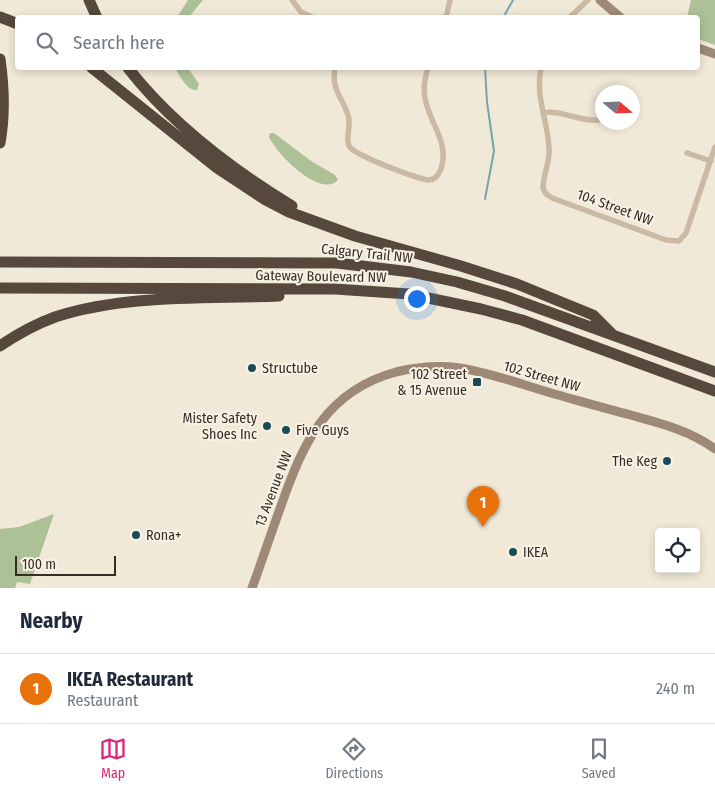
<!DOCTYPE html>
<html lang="en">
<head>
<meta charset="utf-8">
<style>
  body { margin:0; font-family:"Fira Sans Condensed",sans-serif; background:#f6f6f7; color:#1f2937 }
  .controls { position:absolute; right:15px; bottom:15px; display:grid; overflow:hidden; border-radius:5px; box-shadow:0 2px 8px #0003 }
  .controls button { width:45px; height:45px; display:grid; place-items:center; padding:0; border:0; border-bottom:1px solid #e0e1e3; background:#fff; color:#1f2937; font:25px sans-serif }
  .compass { position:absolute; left:595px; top:85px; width:45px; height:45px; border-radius:50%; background:#fff; box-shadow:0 2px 8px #0003; rotate:109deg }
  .scale { position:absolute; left:15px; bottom:12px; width:101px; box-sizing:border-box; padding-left:5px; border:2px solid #342c25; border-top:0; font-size:14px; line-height:18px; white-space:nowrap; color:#342c25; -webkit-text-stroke:4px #f9f2e4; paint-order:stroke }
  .you { position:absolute; left:416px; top:298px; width:18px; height:18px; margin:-12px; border:4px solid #fff; border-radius:50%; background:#1a73e8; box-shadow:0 0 0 8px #1a73e833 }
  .badge { display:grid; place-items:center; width:32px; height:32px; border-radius:50%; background:#db2777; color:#fff; font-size:16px; font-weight:700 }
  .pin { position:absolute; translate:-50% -41px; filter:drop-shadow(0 1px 2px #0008) }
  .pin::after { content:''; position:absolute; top:26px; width:18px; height:15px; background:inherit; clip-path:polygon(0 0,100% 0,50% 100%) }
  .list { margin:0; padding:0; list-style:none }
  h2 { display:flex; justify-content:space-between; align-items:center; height:65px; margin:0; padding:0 20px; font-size:21px }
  h2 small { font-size:16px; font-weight:400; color:#747a83 }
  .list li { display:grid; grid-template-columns:32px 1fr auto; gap:15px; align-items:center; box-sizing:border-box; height:70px; padding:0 20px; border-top:1px solid #e0e1e3 }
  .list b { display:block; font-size:19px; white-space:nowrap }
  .list p { margin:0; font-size:16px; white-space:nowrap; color:#747a83 }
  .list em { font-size:16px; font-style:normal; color:#747a83 }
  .icon { flex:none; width:28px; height:28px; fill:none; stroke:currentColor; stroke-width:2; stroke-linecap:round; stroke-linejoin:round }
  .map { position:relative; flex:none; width:715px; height:588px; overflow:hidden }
  .search { position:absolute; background:#fff; box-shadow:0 2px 8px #0003; left:15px; right:15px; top:15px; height:55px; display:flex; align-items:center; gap:12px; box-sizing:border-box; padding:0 18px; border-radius:5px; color:#747a83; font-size:19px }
  .sheet { height:135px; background:#fff }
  nav { display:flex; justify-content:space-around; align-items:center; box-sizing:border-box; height:70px; border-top:1px solid #e0e1e3; background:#fff; font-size:14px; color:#747a83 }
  nav a { display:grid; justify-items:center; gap:2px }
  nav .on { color:#db2777 }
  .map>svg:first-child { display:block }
  .green { fill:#adc197 }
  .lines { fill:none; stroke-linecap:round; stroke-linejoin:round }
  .stream { stroke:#76a4af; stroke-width:2 }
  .street { stroke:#cabaa3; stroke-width:5.5 }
  .secondary { stroke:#9d8975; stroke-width:9 }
  .highway { stroke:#56483c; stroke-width:11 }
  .poi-dot { fill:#1a4a57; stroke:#f9f2e4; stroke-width:2 }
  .labels { text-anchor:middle; stroke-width:4; stroke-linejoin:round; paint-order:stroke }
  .street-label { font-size:14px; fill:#342c25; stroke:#f9f2e4 }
  .poi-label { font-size:14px; fill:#342c25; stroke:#f9f2e4; text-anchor:start }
</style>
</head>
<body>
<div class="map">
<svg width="715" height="588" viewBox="0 0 715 588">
  <rect width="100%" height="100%" fill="#f1e9d7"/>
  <path class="green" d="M188,0H203L189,17H177Z
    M691,0H715V45L698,39V18L687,17Z
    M175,68H188L199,84L197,90C187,91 180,76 175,68Z
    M270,133H274L311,161L335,175L338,180C320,199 276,153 269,137Z
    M54,514L30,584L17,582L15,588H0V529L19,527Z"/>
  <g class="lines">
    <path class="stream" d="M503,18L513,0
      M485,199L494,151L487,102L485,68"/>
    <path class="street" d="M292,0L301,12L314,18
      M446,18L450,0
      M569,18L588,0
      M335,68C331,89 342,97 348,115C352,125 345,136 349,146C355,156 414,177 427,180C435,180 438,176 441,169C450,142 429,123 425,98C423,88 425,77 428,68
      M541,68C535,98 548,120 549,149C550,163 543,175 543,188L546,194L552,198L666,240L679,241L686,233L715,147
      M543,113C561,109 578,122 599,120
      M687,153L711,161"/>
    <path class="secondary" d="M600,0L621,18
      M698,48L715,54
      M252,588C262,561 271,533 281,506C303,443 326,391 396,372C417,367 439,365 460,368C492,373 526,386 558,395C583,402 607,409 631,415C660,423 691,431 715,449"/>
    <path class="highway" d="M89,0L97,18
      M0,17L18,24
      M0,59C4,87 5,115 0,143
      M92,68L217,168L264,199L289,212L355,236L461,266L517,284L593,315L612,334
      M128,68C170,122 233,170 292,206
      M0,262L337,263L411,272L457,282L505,296L715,372
      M0,288L335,289L409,294L481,309L522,320L715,391
      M0,346C16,335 36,324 55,317C126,294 205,299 279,296"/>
  </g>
  <g class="poi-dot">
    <circle cx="252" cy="368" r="5"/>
    <rect x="472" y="377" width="10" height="10" rx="2.5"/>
    <circle cx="267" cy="426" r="5"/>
    <circle cx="286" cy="430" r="5"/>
    <circle cx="667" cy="461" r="5"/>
    <circle cx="136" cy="535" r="5"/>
    <circle cx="513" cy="552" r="5"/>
  </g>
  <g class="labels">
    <g class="street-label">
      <text transform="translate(615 207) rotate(20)" y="5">104 Street NW</text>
      <text transform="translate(367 253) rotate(6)" y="5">Calgary Trail NW</text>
      <text transform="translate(321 276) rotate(1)" y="5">Gateway Boulevard NW</text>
      <text transform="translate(542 376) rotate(16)" y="5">102 Street NW</text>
      <text transform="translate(273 489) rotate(-69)" y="5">13 Avenue NW</text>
    </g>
    <g class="poi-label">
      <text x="262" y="373">Structube</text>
      <text x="467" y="379" text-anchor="end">102 Street<tspan x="467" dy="16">&amp; 15 Avenue</tspan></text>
      <text x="257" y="423" text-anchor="end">Mister Safety<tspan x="257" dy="16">Shoes Inc</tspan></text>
      <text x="296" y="435">Five Guys</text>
      <text x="657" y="466" text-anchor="end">The Keg</text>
      <text x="146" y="540">Rona+</text>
      <text x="523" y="557">IKEA</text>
    </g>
  </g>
</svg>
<div class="controls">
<button><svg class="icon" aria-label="locate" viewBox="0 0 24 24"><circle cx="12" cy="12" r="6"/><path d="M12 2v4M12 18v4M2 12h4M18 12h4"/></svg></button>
</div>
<svg class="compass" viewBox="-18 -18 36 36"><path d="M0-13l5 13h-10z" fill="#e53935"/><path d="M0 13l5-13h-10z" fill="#747a83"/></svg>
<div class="scale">100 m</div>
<div class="you"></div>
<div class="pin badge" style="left:483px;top:527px;background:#e8710a">1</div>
<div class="search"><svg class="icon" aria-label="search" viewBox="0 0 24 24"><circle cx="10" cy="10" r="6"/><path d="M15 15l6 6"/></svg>Search here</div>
</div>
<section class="sheet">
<h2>Nearby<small></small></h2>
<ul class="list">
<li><span class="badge" style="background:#e8710a">1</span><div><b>IKEA Restaurant</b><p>Restaurant</p></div><em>240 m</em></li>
</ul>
</section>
<nav>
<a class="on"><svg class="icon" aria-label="map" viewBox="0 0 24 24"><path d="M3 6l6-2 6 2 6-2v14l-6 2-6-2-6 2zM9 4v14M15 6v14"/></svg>Map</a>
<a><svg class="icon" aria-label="directions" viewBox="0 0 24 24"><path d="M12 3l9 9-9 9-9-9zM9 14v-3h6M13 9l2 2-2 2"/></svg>Directions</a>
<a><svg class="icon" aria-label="saved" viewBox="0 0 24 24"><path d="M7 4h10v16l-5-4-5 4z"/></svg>Saved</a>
</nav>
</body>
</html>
